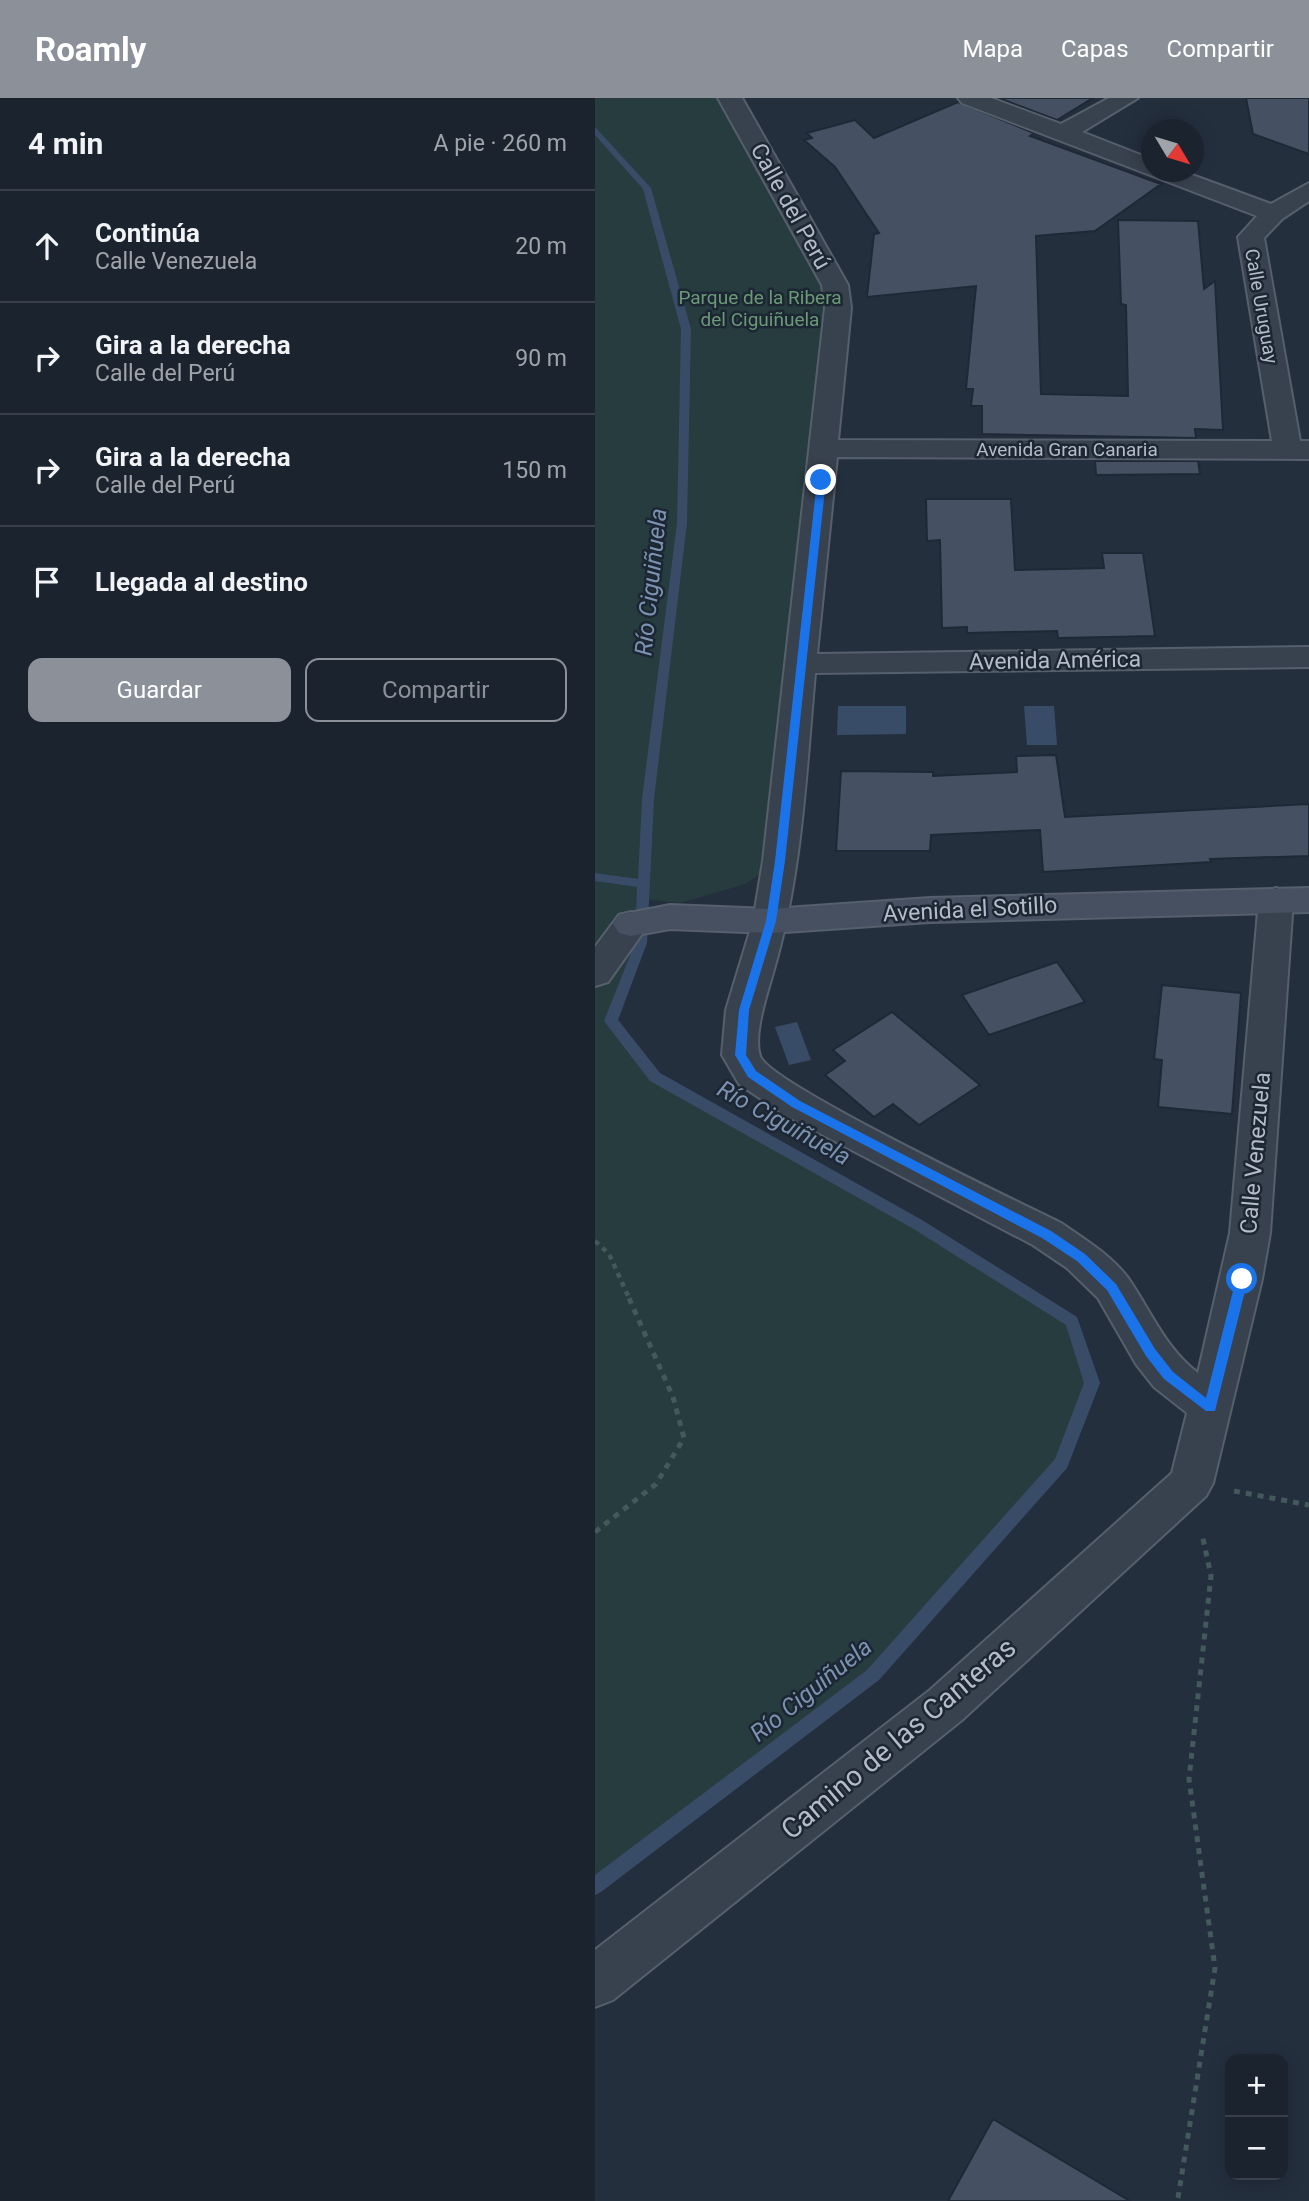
<!DOCTYPE html>
<html lang="es">
<head>
<meta charset="utf-8">
<style>
  body { margin:0; font-family:Roboto,sans-serif; background:#282f3a; color:#f1f3f6 }
  .controls { position:absolute; right:21px; bottom:21px; display:grid; overflow:hidden; border-radius:14px; box-shadow:0 4px 18px #0003 }
  .controls button { width:63px; height:63px; display:grid; place-items:center; padding:0; border:0; border-bottom:2px solid #39404a; background:#1b232e; color:#f1f3f6; font:35px sans-serif }
  .compass { position:absolute; left:546px; top:21px; width:63px; height:63px; border-radius:50%; background:#1b232e; box-shadow:0 4px 18px #0003; rotate:128deg }
  .stop { position:absolute; width:21px; height:21px; margin:-16px; border:5px solid #1a73e8; border-radius:50%; background:#fff }
  .stop.end { background:#1a73e8; border-color:#fff; box-shadow:0 2px 7px #0008 }
  .list { margin:0; padding:0; list-style:none }
  h2 { display:flex; justify-content:space-between; align-items:center; height:91px; margin:0; padding:0 28px; font-size:30px }
  h2 small { font-size:23px; font-weight:400; color:#a0a4aa }
  .list li { display:grid; grid-template-columns:46px 1fr auto; gap:21px; align-items:center; box-sizing:border-box; height:112px; padding:0 28px; border-top:2px solid #39404a }
  .list b { display:block; font-size:26px; white-space:nowrap }
  .list p { margin:0; font-size:23px; white-space:nowrap; color:#a0a4aa }
  .list em { font-size:23px; font-style:normal; color:#a0a4aa }
  .actions { display:flex; gap:14px; padding:21px 28px }
  .actions a { flex:1; padding:16px 0; border:2px solid #8c9099; border-radius:14px; text-align:center; font-size:24px; color:#8c9099 }
  .actions .main { background:#8c9099; color:#fff }
  .icon { flex:none; width:38px; height:38px; fill:none; stroke:currentColor; stroke-width:2; stroke-linecap:round; stroke-linejoin:round }
  .map { position:relative; flex:none; width:714px; height:2103px; overflow:hidden }
  header { display:flex; align-items:center; gap:42px; box-sizing:border-box; height:98px; padding:0 35px; background:#8c9099; color:#fff }
  header strong { font-size:33px }
  nav { display:flex; gap:38px; margin-inline-start:auto; font-size:24px }
  main { display:flex }
  aside { flex:1; background:#1b232e }
  .map>svg:first-child { display:block }
  .green { fill:#263c3f }
  .water { fill:#394c67 }
  .lines { fill:none; stroke-linecap:round; stroke-linejoin:round }
  .stream { fill:#394c67; fill-rule:evenodd }
  .building { fill:#455162; stroke:#1f2835; stroke-width:2 }
  .street-casing { stroke:#565f6c; stroke-width:4 }
  .secondary-casing { stroke:#565f6c; stroke-width:4 }
  .path-far1 { stroke:#44595c; stroke-width:4.5; stroke-dasharray:5 5; stroke-linecap:butt }
  .path { stroke:#44595c; stroke-width:5; stroke-dasharray:6 6; stroke-linecap:butt }
  .street { fill:#38414e; fill-rule:evenodd }
  .secondary { fill:#465061; fill-rule:evenodd }
  .route { fill:#1a73e8 }
  .labels { text-anchor:middle; stroke-width:5; stroke-linejoin:round; paint-order:stroke }
  .far-park-label { font-size:19px; fill:#6b9a76; stroke:#1d2633 }
  .far-street-label { font-size:19px; fill:#b4bcc9; stroke:#1d2633 }
  .street-label { font-size:23px; fill:#b4bcc9; stroke:#1d2633 }
  .water-label { font-size:24px; font-style:italic; fill:#7c92b1; stroke:#1d2633 }
  .near-street-label { font-size:28px; fill:#b4bcc9; stroke:#1d2633 }
</style>
</head>
<body>
<header>
<strong>Roamly</strong>
<nav><a>Mapa</a><a>Capas</a><a>Compartir</a></nav>
</header>
<main>
<aside>
<h2>4 min<small>A pie · 260 m</small></h2>
<ul class="list">
<li><svg class="icon" aria-label="ahead" viewBox="0 0 24 24"><path d="M12 20V5M6 11l6-6 6 6"/></svg><div><b>Continúa</b><p>Calle Venezuela</p></div><em>20 m</em></li>
<li><svg class="icon" aria-label="right" viewBox="0 0 24 24"><path d="M7 20v-9h11M14 6l5 5-5 5"/></svg><div><b>Gira a la derecha</b><p>Calle del Perú</p></div><em>90 m</em></li>
<li><svg class="icon" aria-label="right" viewBox="0 0 24 24"><path d="M7 20v-9h11M14 6l5 5-5 5"/></svg><div><b>Gira a la derecha</b><p>Calle del Perú</p></div><em>150 m</em></li>
<li><svg class="icon" aria-label="arrive" viewBox="0 0 24 24"><path d="M6 21V4h12l-3 4 3 4H6"/></svg><div><b>Llegada al destino</b></div></li>
</ul>
<div class="actions"><a class="main">Guardar</a><a>Compartir</a></div>
</aside>
<div class="map">
<svg width="714" height="2103" viewBox="0 0 714 2103">
  <rect width="100%" height="100%" fill="#242f3e"/>
  <path class="green" d="M0,0H135L240,187L185,763L150,786L85,805L48,801L46,845L16,923L60,979L322,1126L477,1223L497,1285L466,1365L278,1577L0,1788Z"/>
  <path class="water" d="M243,608H311V636L242,637Z
    M429,608H459L462,647H432Z
    M202,924L216,962L194,967L180,929Z"/>
  <g class="lines">
    <path class="stream" d="M0,29L56,90L96,231L92,425L59,701L52,845L23,922L65,975L327,1122L482,1219L505,1285L472,1370L284,1582L6,1794L0,1797V1777L272,1572L460,1361L489,1285L471,1227L317,1130L55,983L9,923L40,845L42,789L0,783V775L43,781L47,701L82,425L86,231L48,91L0,37Z"/>
  </g>
  <path class="building" d="M404,0H498L462,22Z
    M651,0H714V56L658,36Z
    M363,4L439,35L435,38L566,86L500,133L441,138L446,296L533,298L531,207L526,206L523,122L603,123L609,191L620,183L628,332L600,331L601,340L387,336V308H376L378,291H371L381,188L272,199L279,136L284,135L240,69L209,42L217,40L212,35L260,22L279,40Z
    M500,363H603L605,376L501,377Z
    M331,401H416L420,472L509,470L507,455H548L560,538L463,540L462,533L372,535V529L347,530L345,442L332,443Z
    M461,657L470,719L714,706V758L615,761L616,764L448,774L445,732L336,737L335,753H241L246,673L338,674V678L422,674L421,658Z
    M462,864L490,904L394,937L367,897Z
    M567,887L646,895L637,1016L563,1009L567,962L559,961Z
    M297,914L385,987L324,1027L298,1006L279,1019L230,977L250,963L238,952Z
    M398,2021L535,2103H353Z"/>
  <g class="lines">
    <defs>
      <path id="street" d="M123,0H147L253,187L256,210L243,342L677,343L643,139L662,118L367,5L363,0H396L466,26L514,0H543L487,34L556,61V74H589L676,106L714,85V103L687,121L669,140L705,343H714V361L242,359L222,556L714,549V569L220,575C211,676 207,778 178,875C172,896 158,937 165,958C175,986 424,1104 466,1125C489,1141 516,1157 533,1180C556,1213 570,1250 603,1275L635,1135L664,802L669,794L681,790L693,794L698,802L675,1135L667,1181L618,1385L611,1398L367,1622L18,1902L0,1909V1852L335,1592L577,1375L592,1315L559,1289L541,1266L503,1200L472,1170L438,1147L188,1016L144,986L127,957L131,912L158,823L168,763L230,210L227,187Z
        M36,814L48,817L54,826L13,884L0,888V849L24,817Z"/>
      <path id="secondary" d="M714,790V814L335,824L176,835L75,831L36,838L24,835L18,826L24,817L75,807L176,811L335,800Z"/>
    </defs>
    <use href="#street" class="street-casing"/>
    <use href="#secondary" class="secondary-casing"/>
    <path class="path-far1" d="M0,1143L14,1156L34,1200"/>
    <path class="path" d="M639,1393L714,1407
      M0,1434L61,1386L89,1340L78,1299L33,1198
      M583,2100L620,1870L594,1681L616,1478L607,1436"/>
    <use href="#street" class="street"/>
    <use href="#secondary" class="secondary"/>
  </g>
  <path class="route" d="M226,379L231,382L190,763L181,823L154,912L151,957L161,973L205,1003L456,1133L490,1156L521,1186L560,1251L578,1274L611,1300L641,1181L643,1177H651L653,1181L620,1313H611L569,1281L551,1258L512,1192L482,1163L447,1140L197,1009L153,979L140,957L144,912L171,823L180,763L222,382Z"/>
  <g class="labels">
    <g class="far-park-label">
      <text x="165" y="206">Parque de la Ribera<tspan x="165" dy="22">del Ciguiñuela</tspan></text>
    </g>
    <g class="far-street-label">
      <text transform="translate(667 208) rotate(80)" y="7">Calle Uruguay</text>
      <text x="472" y="358">Avenida Gran Canaria</text>
    </g>
    <g class="street-label">
      <text transform="translate(196 108) rotate(61)" y="8">Calle del Perú</text>
      <text transform="translate(460 562) rotate(-1)" y="8">Avenida América</text>
      <text transform="translate(375 811) rotate(-3)" y="8">Avenida el Sotillo</text>
      <text transform="translate(660 1055) rotate(-85)" y="8">Calle Venezuela</text>
    </g>
    <g class="water-label">
      <text transform="translate(56 484) rotate(-84)" y="8">Río Ciguiñuela</text>
      <text transform="translate(189 1025) rotate(29)" y="8">Río Ciguiñuela</text>
      <text transform="translate(216 1592) rotate(-39)" y="8">Río Ciguiñuela</text>
    </g>
    <g class="near-street-label">
      <text transform="translate(303 1640) rotate(-40)" y="10">Camino de las Canteras</text>
    </g>
  </g>
</svg>
<div class="controls">
<button>+</button>
<button>−</button>
</div>
<svg class="compass" viewBox="-18 -18 36 36"><path d="M0-13l5 13h-10z" fill="#e53935"/><path d="M0 13l5-13h-10z" fill="#a0a4aa"/></svg>
<div class="stop" style="left:647px;top:1181px"></div>
<div class="stop end" style="left:226px;top:382px"></div>
</div>
</main>
</body>
</html>
